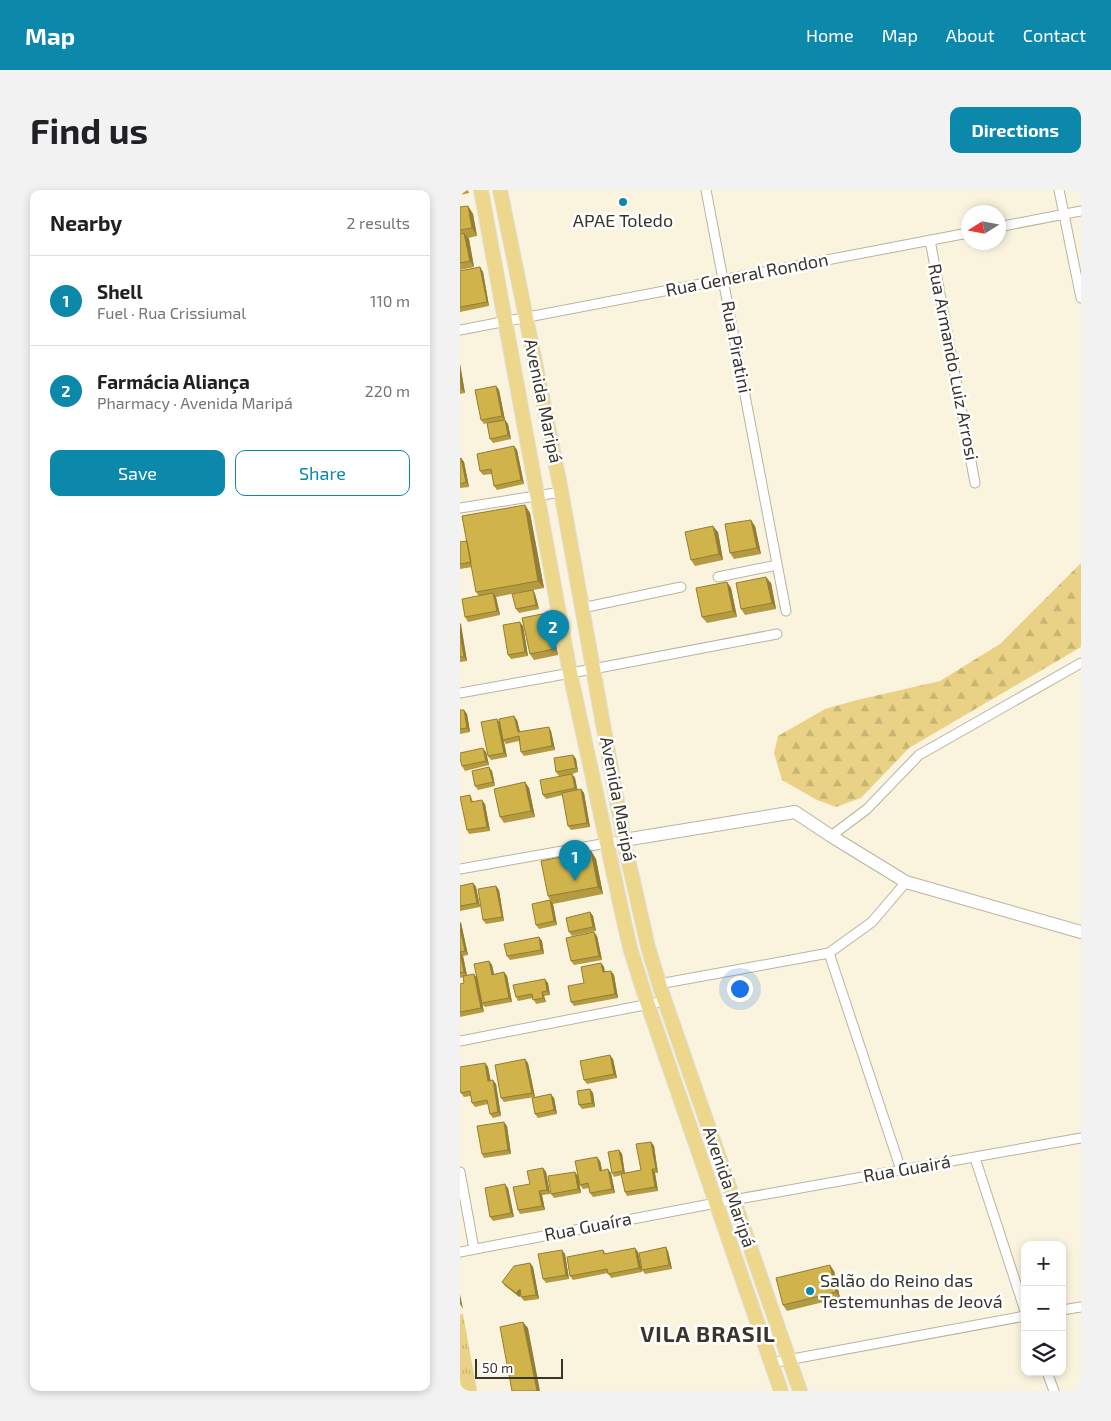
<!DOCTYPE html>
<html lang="en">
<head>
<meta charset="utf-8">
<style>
  body { margin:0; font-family:"Exo 2",sans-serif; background:#f2f2f2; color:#202124 }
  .controls { position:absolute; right:15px; bottom:15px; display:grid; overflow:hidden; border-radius:10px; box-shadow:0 2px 8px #0003 }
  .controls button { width:45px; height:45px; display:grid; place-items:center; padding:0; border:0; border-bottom:1px solid #e0e0e0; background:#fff; color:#202124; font:25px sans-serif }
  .compass { position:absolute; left:501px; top:15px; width:45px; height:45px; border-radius:50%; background:#fff; box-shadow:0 2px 8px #0003; rotate:259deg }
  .scale { position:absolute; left:15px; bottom:12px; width:88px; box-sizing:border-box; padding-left:5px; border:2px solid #38352d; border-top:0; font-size:14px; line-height:18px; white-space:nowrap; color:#38352d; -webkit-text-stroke:4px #fff; paint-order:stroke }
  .you { position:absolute; left:279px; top:798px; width:18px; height:18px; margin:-12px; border:4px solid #fff; border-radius:50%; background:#1a73e8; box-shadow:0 0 0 8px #1a73e833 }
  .badge { display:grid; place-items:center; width:32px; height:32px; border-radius:50%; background:#0c88ab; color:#fff; font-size:16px; font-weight:700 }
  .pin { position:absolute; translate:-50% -41px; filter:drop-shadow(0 1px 2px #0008) }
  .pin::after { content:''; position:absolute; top:26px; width:18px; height:15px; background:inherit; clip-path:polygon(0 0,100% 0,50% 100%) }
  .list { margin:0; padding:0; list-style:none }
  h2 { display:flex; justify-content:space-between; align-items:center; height:65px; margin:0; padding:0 20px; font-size:21px }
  h2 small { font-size:16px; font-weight:400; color:#757577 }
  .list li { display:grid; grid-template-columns:32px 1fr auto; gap:15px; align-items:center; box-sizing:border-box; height:90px; padding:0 20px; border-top:1px solid #e0e0e0 }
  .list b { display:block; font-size:19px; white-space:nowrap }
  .list p { margin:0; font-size:16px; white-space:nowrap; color:#757577 }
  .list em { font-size:16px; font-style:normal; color:#757577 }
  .actions { display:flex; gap:10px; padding:15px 20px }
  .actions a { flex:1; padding:11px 0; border:1px solid #0c88ab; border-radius:10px; text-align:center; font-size:18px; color:#0c88ab }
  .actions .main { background:#0c88ab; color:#fff }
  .icon { flex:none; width:28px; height:28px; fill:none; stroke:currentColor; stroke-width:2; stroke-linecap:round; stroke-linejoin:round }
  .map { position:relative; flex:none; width:621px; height:1201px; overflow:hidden; border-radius:10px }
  header { display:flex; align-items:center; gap:30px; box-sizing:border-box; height:70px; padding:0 25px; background:#0c88ab; color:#fff }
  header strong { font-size:24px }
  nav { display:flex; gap:28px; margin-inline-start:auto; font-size:18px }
  .intro { display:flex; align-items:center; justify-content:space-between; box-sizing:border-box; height:120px; padding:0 30px }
  h1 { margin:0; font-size:35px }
  .button { padding:12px 22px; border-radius:10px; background:#0c88ab; color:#fff; font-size:18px; font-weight:700 }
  main { display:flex; gap:30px; padding:0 30px }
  aside { flex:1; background:#fff; border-radius:10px; box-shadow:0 2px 8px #0003 }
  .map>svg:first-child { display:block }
  .grass { fill:url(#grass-tufts) }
  .forest { fill:url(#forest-firs) }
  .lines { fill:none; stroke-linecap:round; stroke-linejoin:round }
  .street-casing { stroke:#b9b39f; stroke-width:11 }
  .secondary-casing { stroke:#b9b39f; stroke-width:14 }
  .primary-casing { stroke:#dfdfdd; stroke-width:16 }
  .street { stroke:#fff; stroke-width:9 }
  .secondary { stroke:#fff; stroke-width:12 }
  .primary { stroke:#ecd78c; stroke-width:14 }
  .wall { fill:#b49a40 }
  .shaded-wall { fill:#927d34 }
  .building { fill:#d1b34b; stroke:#927d34 }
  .poi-dot { fill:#0c88ab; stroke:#fff; stroke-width:2 }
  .labels { text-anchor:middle; stroke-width:5; stroke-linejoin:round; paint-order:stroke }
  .poi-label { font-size:18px; fill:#38352d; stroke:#fff }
  .street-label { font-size:18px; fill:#38352d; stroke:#fff }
  .district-label { font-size:22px; font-weight:bold; letter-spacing:1px; fill:#38352d; stroke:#fff }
</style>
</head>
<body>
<header>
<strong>Map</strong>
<nav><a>Home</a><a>Map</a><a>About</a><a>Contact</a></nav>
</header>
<div class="intro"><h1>Find us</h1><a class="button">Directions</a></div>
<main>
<aside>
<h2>Nearby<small>2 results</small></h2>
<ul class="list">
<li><span class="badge">1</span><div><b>Shell</b><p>Fuel · Rua Crissiumal</p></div><em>110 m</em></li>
<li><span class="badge">2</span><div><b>Farmácia Aliança</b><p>Pharmacy · Avenida Maripá</p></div><em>220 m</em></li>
</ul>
<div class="actions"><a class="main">Save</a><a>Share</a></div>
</aside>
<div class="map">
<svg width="621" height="1201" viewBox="0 0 621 1201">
  <defs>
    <pattern id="grass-tufts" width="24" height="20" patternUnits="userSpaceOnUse" patternTransform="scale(1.25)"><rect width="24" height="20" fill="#e9d285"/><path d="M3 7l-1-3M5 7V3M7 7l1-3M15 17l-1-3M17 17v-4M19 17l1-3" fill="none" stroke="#c9b573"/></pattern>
    <pattern id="forest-firs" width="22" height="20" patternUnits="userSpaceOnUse" patternTransform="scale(1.25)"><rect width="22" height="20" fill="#e9d285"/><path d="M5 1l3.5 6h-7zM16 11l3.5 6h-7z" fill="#c9b573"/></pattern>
  </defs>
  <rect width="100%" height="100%" fill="#faf4df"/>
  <path class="grass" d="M0,1124H3L17,1201H0Z"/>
  <path class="forest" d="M621,373V457L449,558L401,608L376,617L357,610L322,590L314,563L318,546L365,519L397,510L480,491L540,454Z"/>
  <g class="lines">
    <defs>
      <path id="street" d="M246,0L326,421
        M599,0L621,108
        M538,37L621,21
        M470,50L515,293
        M0,140L508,43
        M0,318L101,302
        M258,387L317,375
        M122,418L221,397
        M0,503L133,479L317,444
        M371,646L407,619L459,565L621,473
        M0,679L164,650
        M369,763L441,980
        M199,794L369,763L412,732L446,692
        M0,851L205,811
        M515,968L565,1121
        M0,982L14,1059
        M0,1062L256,1013L621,948
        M602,1120L621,1117
        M311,1173L565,1126
        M587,1182L594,1201"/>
      <path id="secondary" d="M164,650L335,622L371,646L446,692L621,742"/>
      <path id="primary" d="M21,0L110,483L165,736L171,761L188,815L321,1201
        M40,0L99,290L165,656L188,757L201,800L340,1201"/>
    </defs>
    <use href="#street" class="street-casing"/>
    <use href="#secondary" class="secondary-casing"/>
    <use href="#primary" class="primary-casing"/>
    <use href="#street" class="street"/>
    <use href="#secondary" class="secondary"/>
    <use href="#primary" class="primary"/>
  </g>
  <path class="wall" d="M0,0H8L9,3L0,5Z
    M8,16L13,24L17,46L8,48L9,49L14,77L0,80V17Z
    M20,77L23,82L29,116L0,122V81Z
    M0,174L5,203L0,204Z
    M36,196L39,200L45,230L48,234L51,249L33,253L30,249L27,233L24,234L21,230Z
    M54,256L57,260L64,294L37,300L34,296L32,284L23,285L20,281Z
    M1,268L4,272L9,297L0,298V269Z
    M65,315L70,323L84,398L73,400L75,404L79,419L59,423L56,419L61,402L36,407L40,425L8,432L5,427L19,406L16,402L12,377L0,379V352L7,351Z
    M295,336L301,364L274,369L270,363Z
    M258,342L263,370L235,376L231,370Z
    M267,392L271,398L277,427L247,433L242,427Z
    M311,393L316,419L285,425L281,419Z
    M87,423L91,429L98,465L74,470L70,464Z
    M0,433L7,471L0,472Z
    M63,436L68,466L51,469L48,465Z
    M0,520H4L7,524L10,542L0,544Z
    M37,529L39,532L57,530L60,542L91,541L95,560L64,566L61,562L59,551L46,554L44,551L47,567L31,570L28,566Z
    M26,562L29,575L5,581L2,576Z
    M113,565L116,569L118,582L112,584L115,588L117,600L121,599L124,603L130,637L111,640L108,636L103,605L86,609L83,605L99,586L96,582Z
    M32,581L35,596L18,600L15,596Z
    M65,592L69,598L75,627L44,633L40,627Z
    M10,605L12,609L13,612L25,614L30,641L9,644L7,640Z
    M131,661L136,669L143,704L93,714L97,735L79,739L76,735L90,710L88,706Z
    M13,693L16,697L20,717L0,721V696Z
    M36,696L39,700L44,731L26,734L23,730Z
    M130,722L133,726L136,741L112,746L109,742Z
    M0,732L1,733L8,765L3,766L7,785L17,787L29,771L32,775L34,784L44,782L47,786L52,812L25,817L22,814L24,822L0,827V794L4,793L3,787L0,788Z
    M137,746L142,770L114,775L111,771Z
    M79,747L82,751L84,764L50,770L47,766Z
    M141,773L144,777L145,782L151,781L154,785L158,808L114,816L111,812L124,793Z
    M88,793L90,805L84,806L86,812L76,814L73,808L58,811L56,807Z
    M153,869L157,888L127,894L124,890Z
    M25,873L28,877L31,891L36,894L41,926L33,928L30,924L28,914L15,917L12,913L11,906L4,907L1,903Z
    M68,873L75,907L44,912L41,908Z
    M130,899L133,903L135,917L122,919L119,915Z
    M94,908L97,924L78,928L75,924Z
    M47,936L51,964L24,968L22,964Z
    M191,952L194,956L198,983H195L198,1001L167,1006L165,1002L162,985L154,987L152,983L159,960L162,964L165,983L181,980Z
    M140,971L142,980L151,983L155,1003L133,1007L130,1003L129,998L123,999L120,995Z
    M83,978L86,982L90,1004L82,1005L85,1020L60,1024L58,1020L70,994Z
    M115,982L118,986L121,1003L94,1008L91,1004Z
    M48,998L54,1027L33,1031L30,1027Z
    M175,1058L178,1062L182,1082L151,1088L148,1083L113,1090L110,1086L143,1060L146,1064Z
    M208,1061L212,1079L185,1084L182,1080Z
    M105,1064L109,1089L86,1093L83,1089Z
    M70,1073L73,1077L79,1109L64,1111L61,1107V1105L59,1107L45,1096L42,1092Z
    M374,1081L380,1108L327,1121L323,1115Z"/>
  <path class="shaded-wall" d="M8,16L13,24L17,46L12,38Z
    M4,43L9,49L14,77L10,71Z
    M20,77L23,82L29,116L27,112Z
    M0,174L5,203L2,199L0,187Z
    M36,196L39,200L45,230L42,226Z
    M45,230L48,234L51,249L48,245Z
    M54,256L57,260L64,294L61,290Z
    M1,268L4,272L9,297L6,292Z
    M65,315L70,323L84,398L78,391Z
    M291,330L295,336L301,364L297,358Z
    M253,336L258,342L263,370L259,364Z
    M306,387L311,393L316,419L312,413Z
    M267,392L271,398L277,427L273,421Z
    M73,400L75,404L79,419L76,415Z
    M33,403L36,407L40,425L37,421Z
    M87,423L91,429L98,465L94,459Z
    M60,432L63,436L68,466L65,462Z
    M0,433L1,434L7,471L4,467L0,443Z
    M4,520L7,524L10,542L7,538Z
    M54,526L57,530L61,546L58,542Z
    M37,529L40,533L47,567L44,563Z
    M89,537L91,541L95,560L92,556Z
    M23,558L26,562L29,575L26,571Z
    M113,565L116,569L118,582L116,578Z
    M29,577L32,581L35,596L33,592Z
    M112,584L115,588L118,602L115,598Z
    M65,592L69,598L75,627L71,621Z
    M121,599L124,603L130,637L127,633Z
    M22,610L25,614L30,641L27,637Z
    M131,661L136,669L143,704L138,697Z
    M13,693L16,697L20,717L17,713Z
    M36,696L39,700L44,731L42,727Z
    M90,710L93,714L97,735L94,731Z
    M130,722L133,726L136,741L133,737Z
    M0,732L1,733L8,765L5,761L0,738Z
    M134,742L137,746L142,770L139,766Z
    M79,747L82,751L84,764L81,760Z
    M0,762L3,766L7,786L4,782Z
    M29,771L32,775L35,789L32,785Z
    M141,773L144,777L145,786L143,782Z
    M151,781L154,785L158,808L155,804Z
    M44,782L47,786L52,812L49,808Z
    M14,784L17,788L24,822L21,818Z
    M85,789L88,793L90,805L87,801Z
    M82,802L84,806L86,812L83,808Z
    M150,865L153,869L157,888L154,884Z
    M65,869L68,873L75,907L72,903Z
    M25,873L28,877L31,895L28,891Z
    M33,890L36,894L41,926L38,922Z
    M130,899L133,903L135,917L132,913Z
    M91,904L94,908L97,924L94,920Z
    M44,932L47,936L51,964L48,960Z
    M191,952L194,956L198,983L196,979Z
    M159,960L162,964L165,985L163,981Z
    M137,967L140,971L143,985L140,981Z
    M83,978L86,982L90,1004L87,1000Z
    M148,979L151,983L155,1003L152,999Z
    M192,979L195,983L198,1001L195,997Z
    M115,982L118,986L121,1003L118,999Z
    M45,994L48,998L54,1027L51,1023Z
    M79,1001L82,1005L85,1020L82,1016Z
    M206,1057L208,1061L212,1079L209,1075Z
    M175,1058L178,1062L182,1082L179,1078Z
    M102,1060L105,1064L109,1089L106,1085Z
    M70,1073L73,1077L79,1109L76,1105Z
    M370,1075L374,1081L380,1108L376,1102Z
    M60,1099L62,1103L59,1107L56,1103Z
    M0,1104L3,1119L0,1114Z
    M63,1132L68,1138L80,1201H77Z"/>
  <path class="building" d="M8,16L12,38L0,40V17Z
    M4,43L10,71L0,73V44Z
    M20,77L27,112L0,117V81Z
    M0,187L2,199H0Z
    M36,196L42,226L21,230L15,200Z
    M45,230L48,245L30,249L27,233Z
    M54,256L61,290L34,296L31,279L20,281L17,264Z
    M1,268L6,292L0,294V269Z
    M65,315L78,391L16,402L2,326Z
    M291,330L297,358L270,363L265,334Z
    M253,336L259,364L231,370L225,342Z
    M7,351L11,372L0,374V352Z
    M306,387L312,413L281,419L276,393Z
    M267,392L273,421L242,427L236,398Z
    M73,400L76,415L56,419L52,404Z
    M33,403L37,421L5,427L2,409Z
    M87,423L94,459L70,464L62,428Z
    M60,432L65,462L48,465L43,435Z
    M0,443L4,467H0Z
    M0,520H4L7,538L0,539Z
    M54,526L58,542L89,537L92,556L61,562L59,546L43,550L39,529Z
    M37,529L44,563L28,566L21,532Z
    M23,558L26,571L2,576L0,568V563Z
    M113,565L116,578L96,582L94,568Z
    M29,577L33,592L15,596L12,581Z
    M112,584L115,598L83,605L80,590Z
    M65,592L71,621L40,627L34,599Z
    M121,599L127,633L108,636L102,603Z
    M10,605L11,612L22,610L27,637L7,640L0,607Z
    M131,661L138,697L88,706L81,671Z
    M13,693L17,713L0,716V696Z
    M36,696L42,727L23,730L18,699Z
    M90,710L94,731L76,735L72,714Z
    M130,722L133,737L109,742L106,728Z
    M0,738L5,761L0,762L4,782L0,783Z
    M134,742L139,766L111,771L106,748Z
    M79,747L81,760L47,766L44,754Z
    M29,771L32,785L44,782L49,808L22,813L14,774Z
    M141,773L143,782L151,781L155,804L111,812L108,796L124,793L121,777Z
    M14,784L21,818L0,822V794L4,793L3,786Z
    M85,789L87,801L82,802L83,808L73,810L72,804L56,807L53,795Z
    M150,865L154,884L124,890L120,871Z
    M65,869L72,903L41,908L35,875Z
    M25,873L28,891L33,890L38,922L30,924L27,910L12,913L10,901L1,903L0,899V877Z
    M130,899L132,913L119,915L117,901Z
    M91,904L94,920L75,924L72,908Z
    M44,932L48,960L22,964L17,936Z
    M191,952L196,979H192L195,997L165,1002L161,984L181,980L176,954Z
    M159,960L163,981L152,983L148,962Z
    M137,967L140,981L148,979L152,999L130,1003L128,993L120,995L115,971Z
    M83,978L87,1000L79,1001L82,1016L58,1020L53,997L70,994L67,981Z
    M115,982L118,999L91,1004L88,986Z
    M45,994L51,1023L30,1027L25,998Z
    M206,1057L209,1075L182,1080L179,1063Z
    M175,1058L179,1078L148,1084L147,1079L110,1086L107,1067L143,1060L144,1064Z
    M102,1060L106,1085L83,1089L78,1064Z
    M70,1073L76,1105L61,1107L60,1099L56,1103L42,1092L54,1076Z
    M370,1075L376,1102L323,1115L316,1088Z
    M63,1132L77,1201H52L40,1137Z"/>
  <g class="poi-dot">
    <circle cx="163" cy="12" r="5"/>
    <circle cx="350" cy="1101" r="5"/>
  </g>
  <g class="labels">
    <g class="poi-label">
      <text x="163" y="37">APAE Toledo</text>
      <text x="360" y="1097" text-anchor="start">Salão do Reino das<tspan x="360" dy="21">Testemunhas de Jeová</tspan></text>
    </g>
    <g class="street-label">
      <text transform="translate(287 85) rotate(-11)" y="6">Rua General Rondon</text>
      <text transform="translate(276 157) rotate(79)" y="6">Rua Piratini</text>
      <text transform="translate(493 172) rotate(79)" y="6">Rua Armando Luiz Arrosi</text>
      <text transform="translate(83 211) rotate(78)" y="6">Avenida Maripá</text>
      <text transform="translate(158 609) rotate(79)" y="6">Avenida Maripá</text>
      <text transform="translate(447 979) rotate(-10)" y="6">Rua Guairá</text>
      <text transform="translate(269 997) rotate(71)" y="6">Avenida Maripá</text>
      <text transform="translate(128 1037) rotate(-11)" y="6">Rua Guaíra</text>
    </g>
    <g class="district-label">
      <text x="248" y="1152">VILA BRASIL</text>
    </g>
  </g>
</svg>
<div class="controls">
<button>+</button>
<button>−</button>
<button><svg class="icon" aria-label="layers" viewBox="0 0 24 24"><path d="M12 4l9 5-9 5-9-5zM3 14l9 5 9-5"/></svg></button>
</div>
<svg class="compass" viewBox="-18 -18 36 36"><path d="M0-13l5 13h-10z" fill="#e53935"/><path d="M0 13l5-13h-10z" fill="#757577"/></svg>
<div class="scale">50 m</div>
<div class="you"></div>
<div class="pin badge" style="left:115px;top:691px">1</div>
<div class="pin badge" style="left:93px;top:461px">2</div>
</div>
</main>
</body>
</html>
